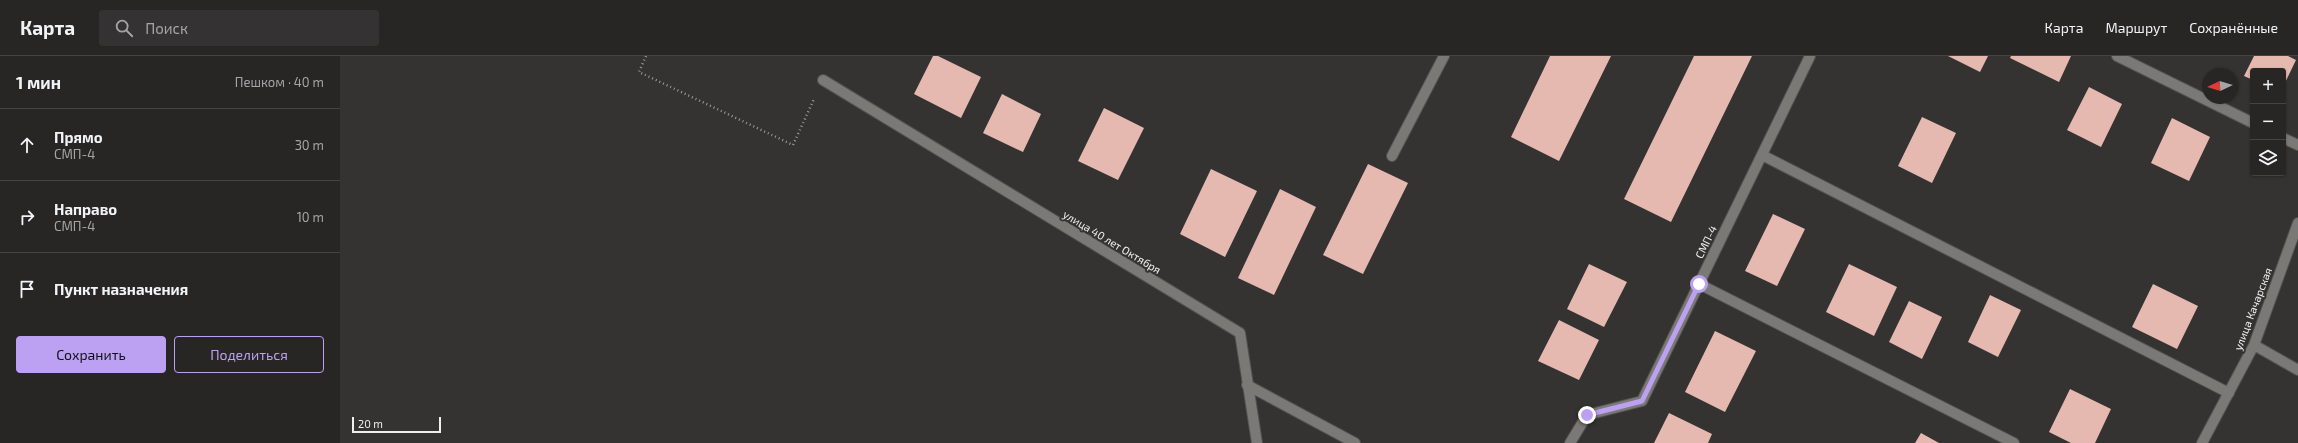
<!DOCTYPE html>
<html lang="ru">
<head>
<meta charset="utf-8">
<style>
  body { margin:0; font-family:"Exo 2",sans-serif; background:#343232; color:#f1f3f6 }
  .controls { position:absolute; right:12px; top:12px; display:grid; overflow:hidden; border-radius:4px; box-shadow:0 1px 3px #0004 }
  .controls button { width:36px; height:36px; display:grid; place-items:center; padding:0; border:0; border-bottom:1px solid #444342; background:#282625; color:#f1f3f6; font:20px sans-serif }
  .compass { position:absolute; left:1862px; top:12px; width:36px; height:36px; border-radius:50%; background:#282625; box-shadow:0 1px 3px #0004; rotate:266deg }
  .scale { position:absolute; left:12px; bottom:10px; width:89px; box-sizing:border-box; padding-left:4px; border:2px solid #f0efed; border-top:0; font-size:11px; line-height:14px; white-space:nowrap; color:#f0efed; -webkit-text-stroke:3px #353331; paint-order:stroke }
  .stop { position:absolute; width:12px; height:12px; margin:-9px; border:3px solid #bca0f2; border-radius:50%; background:#fff }
  .stop.end { background:#bca0f2; border-color:#fff; box-shadow:0 1px 4px #0008 }
  .list { margin:0; padding:0; list-style:none }
  h2 { display:flex; justify-content:space-between; align-items:center; height:52px; margin:0; padding:0 16px; font-size:17px }
  h2 small { font-size:13px; font-weight:400; color:#a5a5a7 }
  .list li { display:grid; grid-template-columns:26px 1fr auto; gap:12px; align-items:center; box-sizing:border-box; height:72px; padding:0 16px; border-top:1px solid #444342 }
  .list b { display:block; font-size:15px; white-space:nowrap }
  .list p { margin:0; font-size:13px; white-space:nowrap; color:#a5a5a7 }
  .list em { font-size:13px; font-style:normal; color:#a5a5a7 }
  .actions { display:flex; gap:8px; padding:12px 16px }
  .actions a { flex:1; padding:9px 0; border:1px solid #bca0f2; border-radius:4px; text-align:center; font-size:14px; color:#bca0f2 }
  .actions .main { background:#bca0f2; color:#111 }
  .icon { flex:none; width:22px; height:22px; fill:none; stroke:currentColor; stroke-width:2; stroke-linecap:round; stroke-linejoin:round }
  .map { position:relative; flex:none; width:1958px; height:387px; overflow:hidden }
  header { display:flex; align-items:center; gap:24px; box-sizing:border-box; height:56px; padding:0 20px; background:#282625; border-bottom:1px solid #444342 }
  header strong { font-size:19px }
  nav { display:flex; gap:22px; margin-inline-start:auto; font-size:14px }
  .search { width:280px; height:36px; background:#343232; display:flex; align-items:center; gap:10px; box-sizing:border-box; padding:0 14px; border-radius:4px; color:#a5a5a7; font-size:15px }
  main { display:flex }
  aside { flex:1; background:#282625 }
  .map>svg:first-child { display:block }
  .building { fill:#e5b8b0 }
  .lines { fill:none; stroke-linecap:round; stroke-linejoin:round }
  .service-casing { stroke:#535250; stroke-width:12 }
  .minor-casing { stroke:#535250; stroke-width:12 }
  .path { stroke:#9c9a98; stroke-width:2.5; stroke-dasharray:1 3; stroke-linecap:butt }
  .service { stroke:#7a7976; stroke-width:10 }
  .minor { stroke:#7a7976; stroke-width:10 }
  .route { stroke:#bca0f2; stroke-width:5 }
  .labels { text-anchor:middle; stroke-width:4; stroke-linejoin:round; paint-order:stroke }
  .street-label { font-size:11px; fill:#f0efed; stroke:#353331 }
</style>
</head>
<body>
<header>
<strong>Карта</strong>
<div class="search"><svg class="icon" aria-label="search" viewBox="0 0 24 24"><circle cx="10" cy="10" r="6"/><path d="M15 15l6 6"/></svg>Поиск</div>
<nav><a>Карта</a><a>Маршрут</a><a>Сохранённые</a></nav>
</header>
<main>
<aside>
<h2>1 мин<small>Пешком · 40 m</small></h2>
<ul class="list">
<li><svg class="icon" aria-label="ahead" viewBox="0 0 24 24"><path d="M12 20V5M6 11l6-6 6 6"/></svg><div><b>Прямо</b><p>СМП-4</p></div><em>30 m</em></li>
<li><svg class="icon" aria-label="right" viewBox="0 0 24 24"><path d="M7 20v-9h11M14 6l5 5-5 5"/></svg><div><b>Направо</b><p>СМП-4</p></div><em>10 m</em></li>
<li><svg class="icon" aria-label="arrive" viewBox="0 0 24 24"><path d="M6 21V4h12l-3 4 3 4H6"/></svg><div><b>Пункт назначения</b></div></li>
</ul>
<div class="actions"><a class="main">Сохранить</a><a>Поделиться</a></div>
</aside>
<div class="map">
<svg width="1958" height="387" viewBox="0 0 1958 387">
  <rect width="100%" height="100%" fill="#353331"/>
  <path class="building" d="M593,0H598L641,21L621,62L574,38Z
    M1210,0H1271L1219,105L1171,81Z
    M1354,0H1412L1331,166L1284,143Z
    M1608,0H1648L1640,16Z
    M1671,0H1731L1719,26L1670,2Z
    M1914,0H1948L1956,4L1943,31V15H1913V24L1904,20Z
    M1749,31L1782,48L1761,91L1727,74Z
    M662,38L701,58L683,96L643,77Z
    M764,52L804,72L778,124L738,105Z
    M1582,61L1616,77L1592,127L1558,110Z
    M1832,62L1870,81L1849,125L1811,107Z
    M1028,108L1068,127L1023,218L983,199Z
    M871,113L917,135L885,201L840,178Z
    M940,133L976,151L934,239L898,222Z
    M1433,158L1465,173L1437,230L1405,215Z
    M1249,208L1287,226L1264,271L1227,253Z
    M1509,208L1557,231L1534,280L1486,256Z
    M1813,228L1858,250L1837,293L1792,271Z
    M1650,239L1681,254L1658,301L1628,286Z
    M1569,245L1602,261L1582,303L1549,286Z
    M1219,264L1259,284L1239,324L1198,305Z
    M1375,275L1416,295L1385,356L1345,336Z
    M1730,333L1771,353L1755,387H1731L1709,376Z
    M1329,357L1372,378L1368,387H1314Z
    M1581,377L1599,387H1575Z"/>
  <g class="lines">
    <defs>
      <path id="service" d="M1777,0L1913,67
        M483,24L900,277L917,387
        M1943,82L1958,89
        M1422,99L1889,337
        M1052,100L1104,0
        M1359,228L1674,387
        M1230,387L1247,359L1302,345L1470,0"/>
      <path id="minor" d="M1914,289L1958,314
        M907,329L1015,387
        M1862,387L1914,289L1958,167"/>
    </defs>
    <use href="#service" class="service-casing"/>
    <use href="#minor" class="minor-casing"/>
    <path class="path" d="M306,0L299,16L453,89L474,43"/>
    <use href="#service" class="service"/>
    <use href="#minor" class="minor"/>
  </g>
  <g class="lines">
    <path class="route" d="M1247,359L1302,345L1359,228"/>
  </g>
  <g class="labels">
    <g class="street-label">
      <text transform="translate(772 186) rotate(31)" y="4">улица 40 лет Октября</text>
      <text transform="translate(1366 186) rotate(-64)" y="4">СМП-4</text>
      <text transform="translate(1913 253) rotate(-69)" y="4">улица Качарская</text>
    </g>
  </g>
</svg>
<div class="controls">
<button>+</button>
<button>−</button>
<button><svg class="icon" aria-label="layers" viewBox="0 0 24 24"><path d="M12 4l9 5-9 5-9-5zM3 14l9 5 9-5"/></svg></button>
</div>
<svg class="compass" viewBox="-18 -18 36 36"><path d="M0-13l5 13h-10z" fill="#e53935"/><path d="M0 13l5-13h-10z" fill="#a5a5a7"/></svg>
<div class="scale">20 m</div>
<div class="stop" style="left:1359px;top:228px"></div>
<div class="stop end" style="left:1247px;top:359px"></div>
</div>
</main>
</body>
</html>
